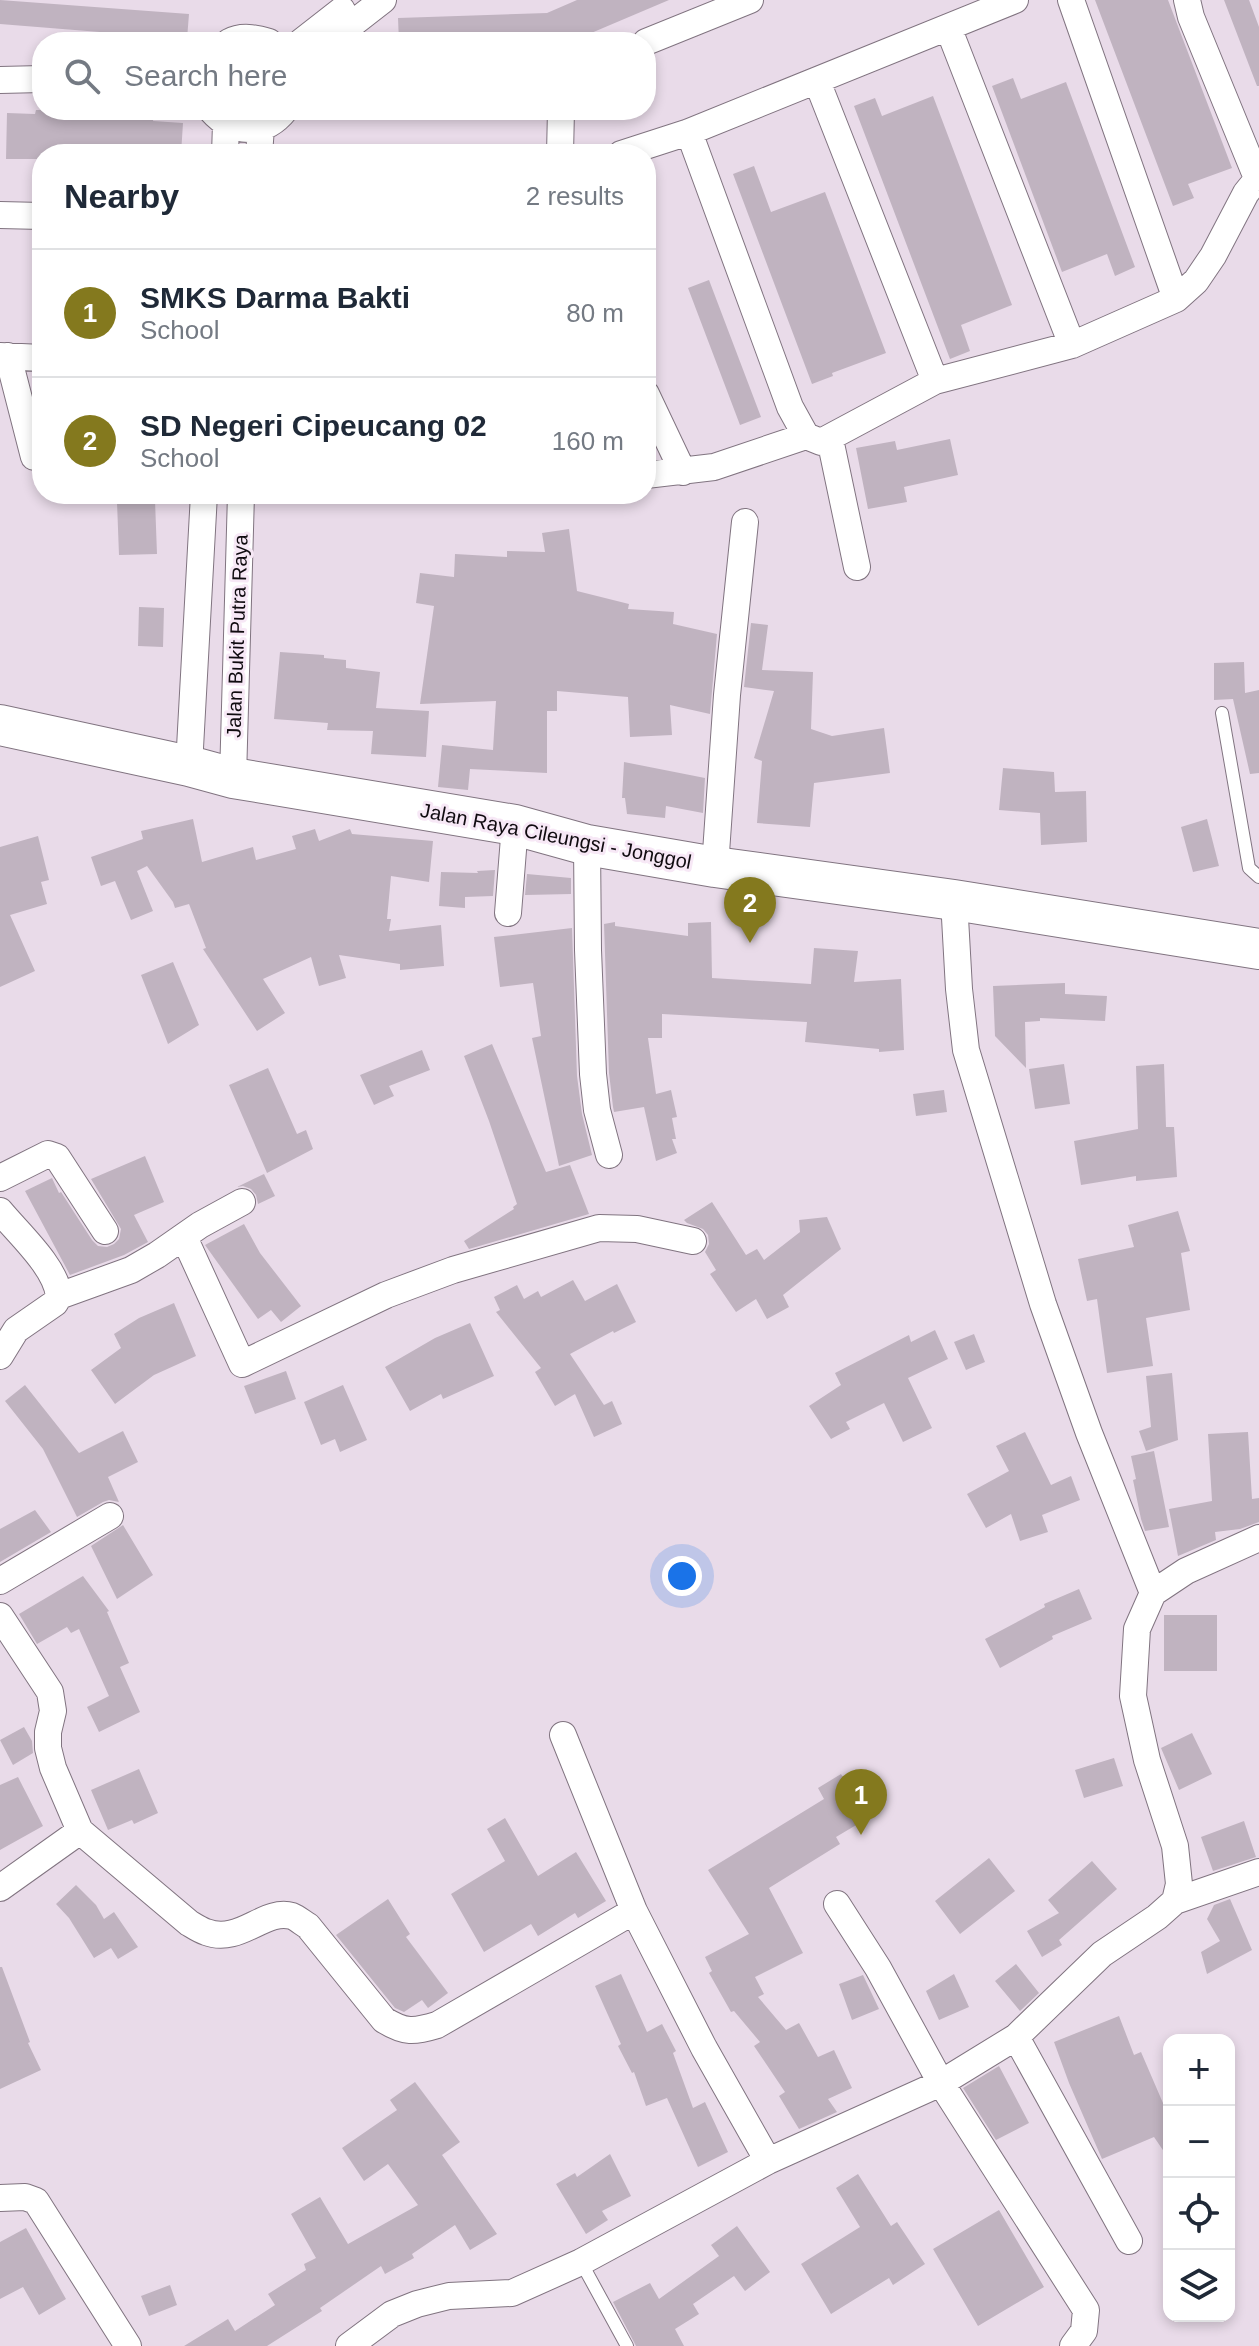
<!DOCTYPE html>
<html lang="en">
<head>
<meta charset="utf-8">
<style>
  body { margin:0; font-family:Helvetica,sans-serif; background:#f2f2f3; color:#1f2937 }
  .controls { position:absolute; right:24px; bottom:24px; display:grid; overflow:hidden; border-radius:16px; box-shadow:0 4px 12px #0003 }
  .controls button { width:72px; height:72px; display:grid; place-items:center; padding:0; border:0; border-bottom:2px solid #e0e1e3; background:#fff; color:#1f2937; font:40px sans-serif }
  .you { position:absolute; left:682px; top:1576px; width:28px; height:28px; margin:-20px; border:6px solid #fff; border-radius:50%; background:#1a73e8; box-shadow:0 0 0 12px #1a73e833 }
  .badge { display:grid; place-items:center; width:52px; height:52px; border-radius:50%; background:#84791e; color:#fff; font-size:26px; font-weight:700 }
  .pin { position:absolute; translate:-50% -66px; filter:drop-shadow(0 2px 4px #0008) }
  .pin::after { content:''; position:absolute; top:42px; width:28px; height:24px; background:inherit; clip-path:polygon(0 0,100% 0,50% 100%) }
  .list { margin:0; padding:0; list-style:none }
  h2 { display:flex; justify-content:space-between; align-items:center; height:104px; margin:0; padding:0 32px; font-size:34px }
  h2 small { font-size:26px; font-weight:400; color:#747a83 }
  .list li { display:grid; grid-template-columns:52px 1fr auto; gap:24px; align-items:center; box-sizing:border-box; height:128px; padding:0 32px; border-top:2px solid #e0e1e3 }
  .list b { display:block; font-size:30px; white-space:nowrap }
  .list p { margin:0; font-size:26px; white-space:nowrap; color:#747a83 }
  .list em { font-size:26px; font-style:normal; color:#747a83 }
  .icon { flex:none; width:44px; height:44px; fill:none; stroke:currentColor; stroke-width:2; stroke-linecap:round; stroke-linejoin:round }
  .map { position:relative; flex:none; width:1259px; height:2346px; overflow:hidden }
  .search { position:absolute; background:#fff; box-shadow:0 4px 12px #0003; left:32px; top:32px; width:624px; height:88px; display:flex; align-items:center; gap:20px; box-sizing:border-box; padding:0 28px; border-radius:32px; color:#747a83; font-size:30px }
  .panel { position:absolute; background:#fff; box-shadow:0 4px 12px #0003; left:32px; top:144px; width:624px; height:360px; border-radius:32px }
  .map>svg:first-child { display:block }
  .building { fill:#c0b3c0 }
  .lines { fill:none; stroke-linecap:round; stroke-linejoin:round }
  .service-casing { stroke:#817480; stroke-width:14 }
  .minor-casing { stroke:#817480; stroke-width:28 }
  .primary-casing { stroke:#817480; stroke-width:42 }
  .service { stroke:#fff; stroke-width:12 }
  .minor { stroke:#fff; stroke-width:26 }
  .primary { stroke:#fff; stroke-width:40 }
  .labels { text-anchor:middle; stroke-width:6; stroke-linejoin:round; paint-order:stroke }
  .street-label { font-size:20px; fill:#100b10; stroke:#f7e8f6 }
</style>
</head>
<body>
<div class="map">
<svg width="1259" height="2346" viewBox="0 0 1259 2346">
  <rect width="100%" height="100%" fill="#e9dbe9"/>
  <path class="building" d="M0,0L189,14L187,39L0,24Z
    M577,0H669L570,42H399L398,18L547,13Z
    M1095,0H1168L1232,168L1188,184L1194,198L1173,206Z
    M1224,0H1249L1259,27V86H1257Z
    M1013,78L1021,99L1066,82L1135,267L1115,276L1107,254L1062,272L992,86Z
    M933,96L1012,305L961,325L970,351L950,359L854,106L875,98L882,116Z
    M36,110H155L153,121L183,123L181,154H42V159H6L7,113L35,114Z
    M754,166L771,212L825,192L886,353L832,373L833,376L812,384L733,174Z
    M709,280L761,417L740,425L688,288Z
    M950,439L958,475L904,487L907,502L868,509L856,448L895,441L897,450Z
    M155,500L157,554L119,555L117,502Z
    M569,529L577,591L629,604L628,609L674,612L673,624L717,634L710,714L670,705L672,735L630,737L628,697L557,691V711H547V773L470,769L468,790L438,787L442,745L493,750L496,701L420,704L434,606L416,603L420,573L454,577L455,554L507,557V551L545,552L542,533Z
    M139,607L164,608L163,647L138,646Z
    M751,623L768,625L762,670L813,672L811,729L832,736L884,728L890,773L814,783L810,827L757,823L762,761L754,758L774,691L744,687Z
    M280,652L324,655V658L346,660V668L380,672L376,708L429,711L426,757L371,754L373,731L327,730L328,723L274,719Z
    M1244,662L1245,693L1259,690V773L1250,774L1233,699L1214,700V663Z
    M624,762L705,778L703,813L666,806L665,818L627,814L625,798H622Z
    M1003,768L1054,772L1055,792L1086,791L1087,842L1041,845L1040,813L999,810Z
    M193,819L202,862L253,847L256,860L296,849L292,836L315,829L319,841L350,829L352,834L433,841L429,882L391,876L387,919H391L389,931L441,925L444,966L400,970V964L339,955L346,978L319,986L311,957L263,979L285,1013L257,1031L203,949L206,948L189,904L175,908L173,902L147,866L137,871L153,911L131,920L115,881L101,886L91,857L143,839L141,831Z
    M1207,819L1219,866L1193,872L1181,827Z
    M38,836L49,880L41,882L47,904L10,915L35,971L0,987V847Z
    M495,870L493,896L465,897V908L439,906L441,872L478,873L477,871Z
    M527,874L571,878V894L525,895Z
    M615,922V926L688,936V923L711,922L712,978L811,984L814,948L858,951L854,982L901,979L904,1050L879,1052V1049L805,1042L807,1022L662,1014V1038H648L656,1094L671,1090L677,1117L672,1118L676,1139H672L677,1153L656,1161L644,1107L614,1112L613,1107L609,1073L604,924Z
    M572,928L577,1076L582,1114L592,1155L559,1166L532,1038L541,1036L533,983L500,987L494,937Z
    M173,962L199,1025L168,1044L141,975Z
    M1065,983V994L1107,996L1105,1021L1040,1018V1021L1025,1022L1026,1068L995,1036L993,986Z
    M492,1044L546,1172L570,1165L589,1214L469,1249L464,1241L514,1209L513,1207L517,1204L489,1121L464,1056Z
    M422,1050L430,1070L389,1086L394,1096L374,1105L360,1075Z
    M1064,1064L1070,1104L1035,1109L1029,1069Z
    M1164,1064L1166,1127H1174L1177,1177L1136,1181V1176L1081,1185L1074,1141L1138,1129L1136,1066Z
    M268,1068L297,1134L306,1130L313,1149L267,1173L229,1085Z
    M944,1090L947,1112L916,1116L913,1094Z
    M145,1156L164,1202L134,1215L148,1242L124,1255L70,1275L25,1191L52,1178L59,1193L61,1192L92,1240L98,1246L107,1247L114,1244L119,1239L121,1229L91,1179Z
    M264,1174L275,1196L258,1204L256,1195L251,1189L243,1186L237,1187Z
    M712,1202L746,1255L757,1249L764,1260L800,1232L799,1220L827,1217L841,1249L783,1295L789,1307L767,1319L756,1299L736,1312L710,1274L716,1270L705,1252L709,1244L708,1235L703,1229L687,1223L684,1220Z
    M1178,1211L1190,1251L1181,1253L1190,1310L1146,1318L1153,1366L1107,1373L1097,1299L1087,1301L1078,1259L1134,1247L1128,1225Z
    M244,1224L260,1253L301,1306L281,1322L271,1310L258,1319L205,1245Z
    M573,1280L585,1301L617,1284L636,1322L614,1333L613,1331L570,1354L604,1405L612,1401L622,1424L594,1437L575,1394L555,1406L535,1372L541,1368L496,1312L500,1310L494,1297L517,1285L524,1299L538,1291L541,1297Z
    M174,1303L196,1356L154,1375L115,1404L91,1370L121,1348L114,1334L139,1318Z
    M470,1323L494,1376L443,1399L441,1394L410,1411L385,1367L435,1338Z
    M935,1330L948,1359L908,1378L932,1428L903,1442L884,1403L846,1422L850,1429L831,1439L809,1406L841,1385L835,1373L909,1335L911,1342Z
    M974,1334L985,1362L966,1370L954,1342Z
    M286,1371L296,1399L255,1414L244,1386Z
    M1172,1373L1178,1440L1146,1451L1139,1431L1151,1427L1146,1376Z
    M25,1385L79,1453L123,1431L138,1462L108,1477L119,1502L109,1500L103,1502L77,1517L43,1449L5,1401Z
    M343,1385L367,1440L340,1452L335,1439L321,1445L304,1402Z
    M1025,1432L1051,1485L1071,1476L1080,1500L1042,1515L1048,1532L1020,1541L1011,1514L986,1528L967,1494L1009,1471L996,1446Z
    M1248,1432L1252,1499L1259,1498V1522L1240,1529L1215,1532L1216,1540L1178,1556L1169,1509L1212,1501L1208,1434Z
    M1154,1451L1169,1527L1145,1531L1141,1519L1133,1480L1136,1479L1131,1456Z
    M35,1510L51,1532L0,1562V1529Z
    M123,1525L153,1575L117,1599L91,1546Z
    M83,1576L109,1611L107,1612L129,1663L120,1667L140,1712L99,1732L87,1707L109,1696L79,1629L71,1633L67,1627L37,1644L19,1614Z
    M1079,1589L1092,1619L1052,1636L1053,1639L1000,1668L985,1639L1045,1607L1044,1604Z
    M1164,1615H1217V1671H1164Z
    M24,1727L32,1741L33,1753L13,1765L0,1740Z
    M1192,1733L1212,1774L1179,1790L1161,1748Z
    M1114,1758L1123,1786L1084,1798L1075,1770Z
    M139,1769L158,1813L134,1824L132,1820L108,1830L91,1790Z
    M841,1774L868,1818L836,1837L840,1844L769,1888L803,1953L755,1977L764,1994L758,1997L786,2030L799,2023L818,2057L834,2050L852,2088L828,2099L837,2112L799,2129L779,2096L785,2092L754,2046L760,2042L734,2011L731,2012L709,1973L712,1971L705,1957L749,1934L708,1870L824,1799L818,1788Z
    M18,1777L43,1826L0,1850V1785Z
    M505,1818L538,1876L576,1852L606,1901L578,1918L575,1913L538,1936L531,1924L484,1952L451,1894L505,1861L487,1829Z
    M1244,1821L1256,1857L1213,1871L1201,1837Z
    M989,1858L1015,1891L960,1934L935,1901Z
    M1092,1861L1117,1889L1059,1940L1062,1945L1042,1957L1027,1931L1059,1913L1048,1900Z
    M76,1885L96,1905L104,1919L114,1912L138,1947L118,1959L111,1948L94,1958L69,1918L56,1904Z
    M388,1899L410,1934L406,1937L448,1993L428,2008L422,2000L404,2012L395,2008L336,1935Z
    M1230,1899L1252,1950L1207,1974L1201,1952L1220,1941L1207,1919L1214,1905Z
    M1016,1964L1039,1993L1020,2011L995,1981Z
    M0,1967H2L30,2042L28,2043L41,2070L0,2089Z
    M621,1974L647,2032L662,2024L676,2051L673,2053L693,2108L705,2102L728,2152L698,2167L667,2098L646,2106L634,2072L632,2073L618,2046L621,2044L595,1986Z
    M954,1974L969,2007L939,2020L926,1991Z
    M863,1975L879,2009L852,2020L839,1984Z
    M1119,2016L1134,2055L1141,2052L1169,2117V2159L1154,2137L1102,2159L1069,2083L1054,2042Z
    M999,2066L1029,2123L996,2140L963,2088Z
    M415,2082L460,2142L442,2155L497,2234L470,2250L455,2225L412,2254L414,2258L385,2274L381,2266L320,2308L322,2311L267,2346H184L228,2319L235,2331L275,2305L268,2294L306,2270L304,2264L316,2258L291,2214L320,2197L348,2244L418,2205L388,2164L364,2181L342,2148L397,2110L390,2100Z
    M610,2154L631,2196L602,2211L608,2220L586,2234L556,2184L575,2173L577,2177Z
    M858,2174L891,2226L897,2222L925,2264L893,2285L889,2278L831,2314L801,2264L860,2227L836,2188Z
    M999,2210L1044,2287L978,2326L933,2249Z
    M737,2226L770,2272L745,2291L734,2276L693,2304L699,2314L675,2329L684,2346H636L613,2302L650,2283L659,2299L719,2256L711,2245Z
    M26,2228L66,2299L39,2315L23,2287L0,2299V2242Z
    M170,2285L177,2305L149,2316L141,2296Z"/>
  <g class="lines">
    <defs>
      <path id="service" d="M1222,713L1249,868L1259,877
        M581,2262L627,2346"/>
      <path id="minor" d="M1071,0L1176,299
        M1187,0L1191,17L1257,178
        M948,27L1072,345
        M229,42C242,35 255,38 269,42
        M301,42L342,10
        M329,42L383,0
        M646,42L750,0
        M0,80L42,79
        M817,81L935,381
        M211,110C233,135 264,136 285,110
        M689,132L790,407L806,436L821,442L935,381L1072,345L1176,299L1196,281L1213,256L1246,193L1259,177
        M225,154L226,124
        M259,154L261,128
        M560,154L561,110
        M621,154L689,132L1015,0
        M0,215L42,216
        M0,356L42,358
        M8,356L34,457H42
        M646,394L683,472
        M830,439L857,567
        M646,475L714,467L806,436
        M189,766L204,494
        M233,778L241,494
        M587,845L588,950L593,1074L597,1110L609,1155
        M715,867L727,695L745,522
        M954,900L959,989L966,1050L1043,1304L1089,1433L1153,1593
        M508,913L515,825
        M0,1178L48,1154L57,1157L105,1231
        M0,1211C19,1234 56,1267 59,1296
        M184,1237L242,1364L386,1295L453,1270L599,1228L637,1229L693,1241
        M0,1356L16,1330L55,1303L59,1296L131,1270L157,1255L200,1225L242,1202
        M0,1581L110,1516
        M0,1616L50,1692L53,1711L48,1732V1748L53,1768L80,1831L189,1923C194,1926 200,1930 206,1932C240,1945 264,1908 292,1916C297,1918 303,1923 308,1926L384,2020C405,2033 414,2032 437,2025L634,1911L704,2048L768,2161
        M563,1735L634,1911
        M0,1888L80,1831
        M1175,1901L1259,1872
        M837,1904L878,1968L941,2083L1086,2310L1084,2331L1073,2346
        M1016,2037L1129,2241
        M0,2198L25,2197L36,2201L128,2346
        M349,2346L392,2314L417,2304L449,2296L512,2293L581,2262L768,2161L941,2083L1016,2037L1102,1954L1157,1917L1175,1901L1179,1884L1175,1846L1147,1760L1133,1696L1137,1629L1153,1593L1186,1571L1259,1538"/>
      <path id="primary" d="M0,725L189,766L233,778L515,825L587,845L715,867L954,900L1259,949"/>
    </defs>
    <use href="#service" class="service-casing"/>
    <use href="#minor" class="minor-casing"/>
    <use href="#primary" class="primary-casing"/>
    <use href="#service" class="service"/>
    <use href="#minor" class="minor"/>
    <use href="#primary" class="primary"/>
  </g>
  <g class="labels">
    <g class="street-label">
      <text transform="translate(237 636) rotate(-88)" y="7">Jalan Bukit Putra Raya</text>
      <text transform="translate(556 836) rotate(11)" y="7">Jalan Raya Cileungsi - Jonggol</text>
    </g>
  </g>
</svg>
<div class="controls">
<button>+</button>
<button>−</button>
<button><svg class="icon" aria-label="locate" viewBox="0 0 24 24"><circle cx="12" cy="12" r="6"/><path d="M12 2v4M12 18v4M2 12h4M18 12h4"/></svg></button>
<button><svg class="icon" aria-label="layers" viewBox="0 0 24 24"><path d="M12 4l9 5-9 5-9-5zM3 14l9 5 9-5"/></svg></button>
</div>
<div class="you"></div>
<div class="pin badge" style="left:861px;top:1835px">1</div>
<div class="pin badge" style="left:750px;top:943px">2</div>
<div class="search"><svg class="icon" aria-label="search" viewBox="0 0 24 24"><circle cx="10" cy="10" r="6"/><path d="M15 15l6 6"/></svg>Search here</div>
<section class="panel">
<h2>Nearby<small>2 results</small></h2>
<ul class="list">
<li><span class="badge">1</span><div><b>SMKS Darma Bakti</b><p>School</p></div><em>80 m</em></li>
<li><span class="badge">2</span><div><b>SD Negeri Cipeucang 02</b><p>School</p></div><em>160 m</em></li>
</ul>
</section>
</div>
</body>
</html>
